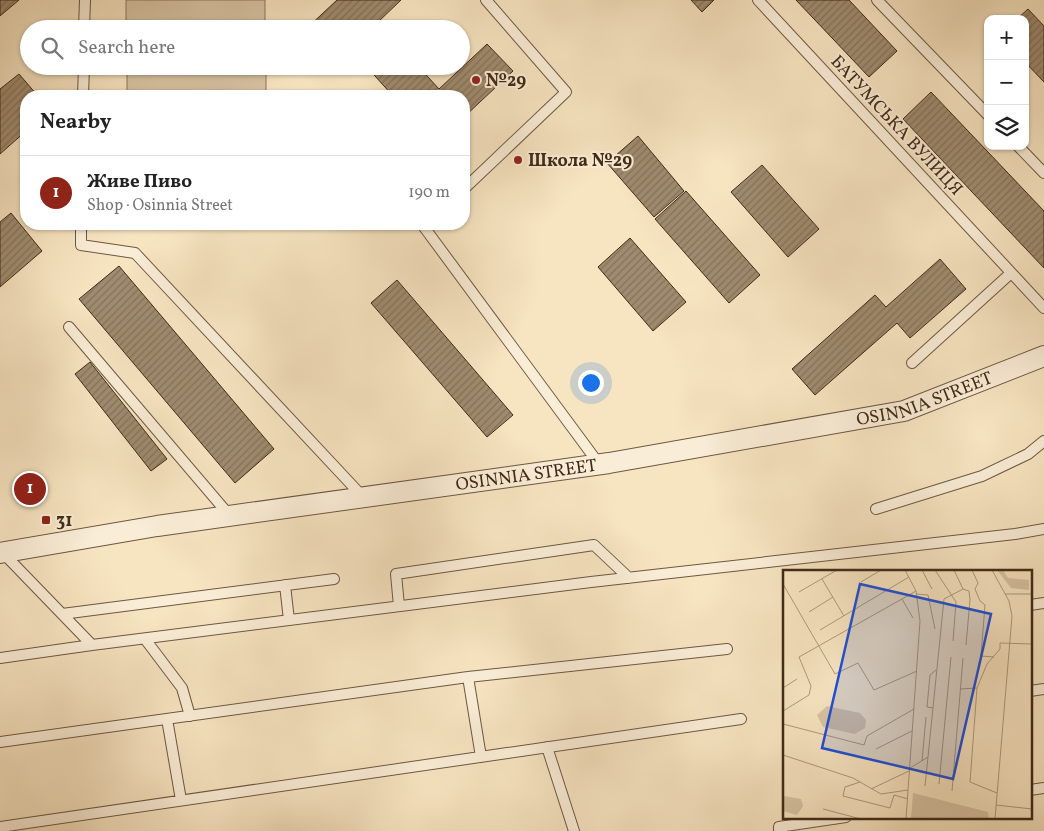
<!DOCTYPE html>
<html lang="en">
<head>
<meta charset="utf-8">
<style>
  body { margin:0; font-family:Vollkorn,serif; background:#f6f6f6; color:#222 }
  .controls { position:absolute; right:15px; top:15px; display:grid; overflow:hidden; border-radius:10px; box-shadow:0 1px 4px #0004 }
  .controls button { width:45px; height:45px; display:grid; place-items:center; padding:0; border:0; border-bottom:1px solid #e0e0e0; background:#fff; color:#222; font:25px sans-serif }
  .you { position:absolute; left:590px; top:382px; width:18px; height:18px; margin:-12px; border:4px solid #fff; border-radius:50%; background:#1a73e8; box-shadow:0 0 0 8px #1a73e833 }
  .badge { display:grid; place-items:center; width:32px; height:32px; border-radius:50%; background:#8f2418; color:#fff; font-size:16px; font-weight:700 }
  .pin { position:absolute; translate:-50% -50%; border:2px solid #fff; box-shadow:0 1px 5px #0006 }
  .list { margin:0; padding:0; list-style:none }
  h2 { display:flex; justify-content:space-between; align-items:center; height:65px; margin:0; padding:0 20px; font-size:21px }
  h2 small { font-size:16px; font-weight:400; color:#767676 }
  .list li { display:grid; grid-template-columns:32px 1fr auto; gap:15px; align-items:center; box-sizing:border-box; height:75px; padding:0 20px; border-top:1px solid #e0e0e0 }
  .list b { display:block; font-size:19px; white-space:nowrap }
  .list p { margin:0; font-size:16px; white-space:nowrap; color:#767676 }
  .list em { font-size:16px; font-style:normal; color:#767676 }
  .icon { flex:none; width:28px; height:28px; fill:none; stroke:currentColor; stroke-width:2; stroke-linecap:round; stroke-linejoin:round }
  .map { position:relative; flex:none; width:1044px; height:831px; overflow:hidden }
  .search { position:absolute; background:#fff; box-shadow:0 1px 4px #0004; left:20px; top:20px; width:450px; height:55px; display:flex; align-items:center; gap:12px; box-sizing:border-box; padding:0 18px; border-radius:28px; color:#767676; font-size:19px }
  .panel { position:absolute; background:#fff; box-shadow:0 1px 4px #0004; left:20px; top:90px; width:450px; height:140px; border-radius:20px }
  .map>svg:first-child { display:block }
  .pitch { fill:#d8c4a4; stroke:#8c775d }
  .building { fill:url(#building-hatch); stroke:#402a16 }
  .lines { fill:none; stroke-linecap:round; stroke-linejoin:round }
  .lane-casing { stroke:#6e5841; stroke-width:12 }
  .street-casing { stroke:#6e5841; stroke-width:22 }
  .lane { stroke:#faedd7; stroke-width:10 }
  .street { stroke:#faedd7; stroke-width:20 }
  .poi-dot { fill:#8f2418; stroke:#faedd7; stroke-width:2 }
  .labels { text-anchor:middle; stroke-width:4; stroke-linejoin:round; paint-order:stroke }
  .poi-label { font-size:18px; font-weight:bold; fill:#402a16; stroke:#faedd7; text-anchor:start }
  .street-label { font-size:18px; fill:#402a16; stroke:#faedd7 }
  .inset-road { fill:none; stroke:#ae9a7d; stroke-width:1 }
  .view { fill:#1d4ed8; fill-opacity:0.15; stroke:#1d4ed8; stroke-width:2.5 }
  .inset-edge { fill:none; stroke:#402a16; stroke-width:2.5 }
</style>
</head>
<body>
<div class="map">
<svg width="1044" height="831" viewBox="0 0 1044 831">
  <defs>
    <pattern id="building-hatch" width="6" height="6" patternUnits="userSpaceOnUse" patternTransform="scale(1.25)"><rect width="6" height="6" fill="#9f8b6f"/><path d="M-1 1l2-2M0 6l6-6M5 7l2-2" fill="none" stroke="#83725a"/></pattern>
  </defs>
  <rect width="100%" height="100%" fill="#f7e4c1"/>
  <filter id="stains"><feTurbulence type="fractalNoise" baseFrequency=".004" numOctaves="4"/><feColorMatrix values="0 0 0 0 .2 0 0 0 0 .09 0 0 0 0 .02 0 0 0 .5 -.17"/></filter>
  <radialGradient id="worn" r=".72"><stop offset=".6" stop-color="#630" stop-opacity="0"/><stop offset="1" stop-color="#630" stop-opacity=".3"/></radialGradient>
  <path class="pitch" d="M126,0H265V29H126Z
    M127,66H266V96H127Z"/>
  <path class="building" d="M0,0H19L0,16Z
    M337,0H401L377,23L383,29H306Z
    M691,0H714L702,12Z
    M796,0H849L897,51L869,77Z
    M1028,9L1044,26V82L1025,62V19H1017Z
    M487,44L513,71L464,117V96H393L366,66H418L439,89Z
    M19,74L38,96H26V131L0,154V89Z
    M931,92L1044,211V268L903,119Z
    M638,136L684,191L654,217L607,163Z
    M762,165L819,229L788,257L731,192Z
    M686,191L760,275L729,303L655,219Z
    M11,213L42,251L0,287V222Z
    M630,238L686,302L653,331L598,267Z
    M940,259L966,289L910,338L897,323L815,395L792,369L875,295L886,307Z
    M119,266L274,449L235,483L79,299Z
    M397,280L513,415L487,437L371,303Z
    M90,362L167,459L151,471L75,374Z"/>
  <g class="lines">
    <defs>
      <path id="lane" d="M758,0L1044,308
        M877,0L988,115
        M84,29L85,0
        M83,96L84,66
        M1018,146L1044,173
        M464,189L566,92L486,0
        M81,224V245L135,253L363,497
        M428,224L424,227L599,464
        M69,327L230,516
        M912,363L1011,273
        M876,509L982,476L1028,454L1044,441
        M2,552L92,645L591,582L1015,534L1044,529
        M285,585L289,620
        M1030,605L1044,603
        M399,606L396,574L594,545L629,578
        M62,614L334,579
        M145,639L182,688L190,716
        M0,658L92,645
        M468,677L481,757
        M1030,691L1044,689
        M167,719L181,800
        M0,742L468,677L727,649
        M547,747L574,831
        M1030,790L1044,788
        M0,827L741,719
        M779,831V827L846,817"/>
      <g id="street">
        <path id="s1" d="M0,553L157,526L609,463L904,411L1044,356"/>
      </g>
    </defs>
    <use href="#lane" class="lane-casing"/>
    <use href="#street" class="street-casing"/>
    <use href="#lane" class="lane"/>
    <use href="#street" class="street"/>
  </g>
  <g class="poi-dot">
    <circle cx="476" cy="80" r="5"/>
    <circle cx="518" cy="160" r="5"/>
    <rect x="41" y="515" width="10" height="10" rx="2.5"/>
  </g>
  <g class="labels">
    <g class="poi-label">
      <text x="486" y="86">№29</text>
      <text x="528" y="166">Школа №29</text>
      <text x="56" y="526">31</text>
    </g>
    <g class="street-label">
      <text transform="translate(897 125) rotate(47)" y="6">БАТУМСЬКА ВУЛИЦЯ</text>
      <text dy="6" stroke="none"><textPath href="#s1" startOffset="938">OSINNIA STREET</textPath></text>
      <text dy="6" stroke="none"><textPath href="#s1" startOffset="532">OSINNIA STREET</textPath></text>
    </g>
  </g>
  <g transform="translate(783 570)">
    <rect width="249" height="249" fill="#f7e4c1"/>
    <path d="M214,0H220L225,8L246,10V20L228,18ZM130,223L205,242L206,249H128ZM0,226L18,229L20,236L14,245L0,241Z" fill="#d8c4a4"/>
    <path d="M44,136L77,143L83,150L82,158L72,164L40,157L34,145Z" fill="#d8c4a4"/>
    <path class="inset-road" d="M122,0L133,21L137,51L123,249M139,0L149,19M152,0L173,32L170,71M171,0L180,19M189,0L195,13L192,19L197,31L202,35L198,86L211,87M209,0L226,31L229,46L212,249M39,9L61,46M78,12L98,0M0,14L52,104L75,93L91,120L134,101M16,22L54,0M133,24L145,25L152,59M222,24H249M119,29L130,48M26,42L50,27M37,60L126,7M0,118L14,109M194,118L187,212L214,223M177,119L194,118L204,94L217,79V73L248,74M150,138L144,137L147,105L153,100M0,141L26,125L28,116L16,87L133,21M0,154L81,175L84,166L131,139M93,179L129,161M0,185L70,208L98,224L125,220M139,191L143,147M127,198L145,187L161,29L180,19L186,21L187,30L183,75M77,212L62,217L60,226L107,238L111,225L125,229M156,214L168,87M142,216L145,187M88,219L126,201M169,221L180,88M213,235L249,239M40,239L78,249"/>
    <path class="view" d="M77,14L208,44L170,209L39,178Z"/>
    <rect width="249" height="249" class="inset-edge"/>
  </g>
  <rect width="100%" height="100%" filter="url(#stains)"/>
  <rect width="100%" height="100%" fill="url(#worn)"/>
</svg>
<div class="controls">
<button>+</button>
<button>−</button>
<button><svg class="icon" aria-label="layers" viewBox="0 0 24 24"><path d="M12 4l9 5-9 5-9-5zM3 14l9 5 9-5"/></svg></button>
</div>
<div class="you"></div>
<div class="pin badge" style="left:30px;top:489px">1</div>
<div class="search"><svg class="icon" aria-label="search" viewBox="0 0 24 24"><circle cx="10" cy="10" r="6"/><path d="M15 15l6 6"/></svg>Search here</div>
<section class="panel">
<h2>Nearby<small></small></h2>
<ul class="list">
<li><span class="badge">1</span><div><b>Живе Пиво</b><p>Shop · Osinnia Street</p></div><em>190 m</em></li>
</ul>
</section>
</div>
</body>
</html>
